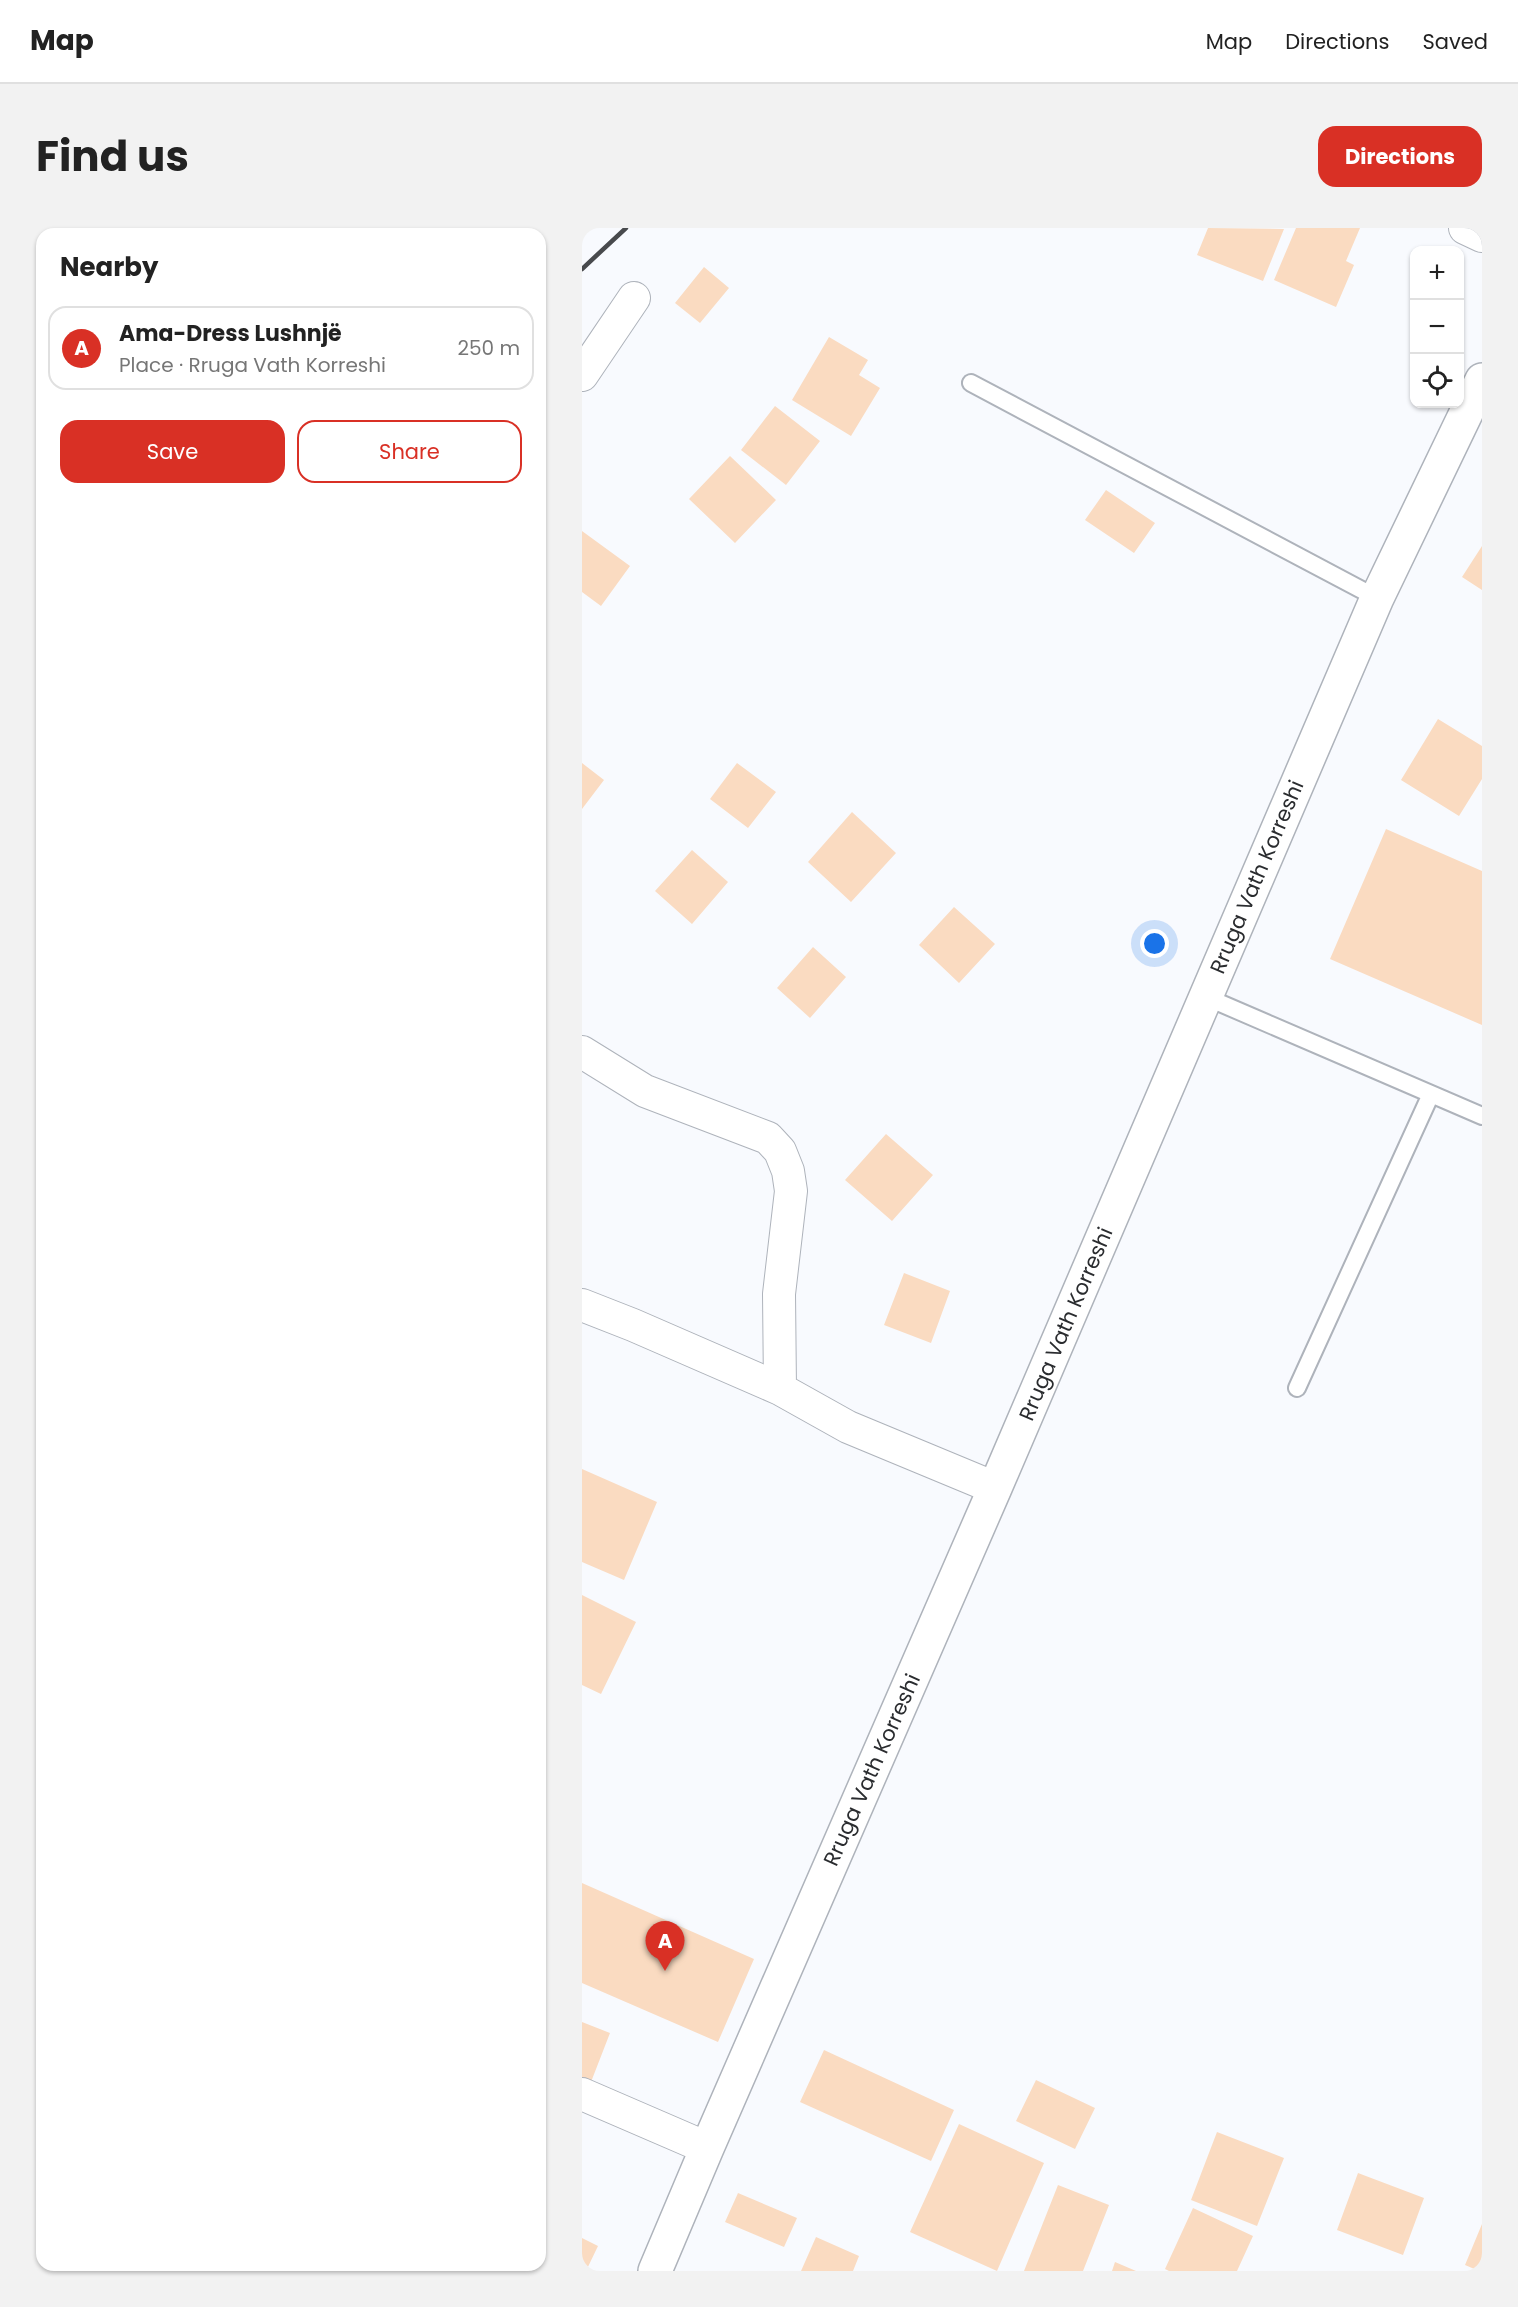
<!DOCTYPE html>
<html lang="en">
<head>
<meta charset="utf-8">
<style>
  body { margin:0; font-family:Poppins,sans-serif; background:#f2f2f2; color:#222 }
  .controls { position:absolute; right:18px; top:18px; display:grid; overflow:hidden; border-radius:12px; box-shadow:0 2px 4px #0004 }
  .controls button { width:54px; height:54px; display:grid; place-items:center; padding:0; border:0; border-bottom:2px solid #e0e0e0; background:#fff; color:#222; font:30px sans-serif }
  .you { position:absolute; left:573px; top:716px; width:21px; height:21px; margin:-15px; border:4px solid #fff; border-radius:50%; background:#1a73e8; box-shadow:0 0 0 9px #1a73e833 }
  .badge { display:grid; place-items:center; width:39px; height:39px; border-radius:50%; background:#d93025; color:#fff; font-size:20px; font-weight:700 }
  .pin { position:absolute; translate:-50% -50px; filter:drop-shadow(0 2px 3px #0008) }
  .pin::after { content:''; position:absolute; top:32px; width:21px; height:18px; background:inherit; clip-path:polygon(0 0,100% 0,50% 100%) }
  .list { margin:0; padding:0; list-style:none }
  h2 { display:flex; justify-content:space-between; align-items:center; height:78px; margin:0; padding:0 24px; font-size:26px }
  h2 small { font-size:20px; font-weight:400; color:#767676 }
  .list li { display:grid; grid-template-columns:39px 1fr auto; gap:18px; align-items:center; box-sizing:border-box; height:84px; margin:0 12px 12px; padding:0 12px; border:2px solid #e0e0e0; border-radius:18px }
  .list b { display:block; font-size:22px; white-space:nowrap }
  .list p { margin:0; font-size:20px; white-space:nowrap; color:#767676 }
  .list em { font-size:20px; font-style:normal; color:#767676 }
  .actions { display:flex; gap:12px; padding:18px 24px }
  .actions a { flex:1; padding:14px 0; border:2px solid #d93025; border-radius:18px; text-align:center; font-size:21px; color:#d93025 }
  .actions .main { background:#d93025; color:#fff }
  .icon { flex:none; width:33px; height:33px; fill:none; stroke:currentColor; stroke-width:2; stroke-linecap:round; stroke-linejoin:round }
  .map { position:relative; flex:none; width:900px; height:2043px; overflow:hidden; border-radius:18px }
  header { display:flex; align-items:center; gap:36px; box-sizing:border-box; height:84px; padding:0 30px; background:#fff; border-bottom:2px solid #e0e0e0 }
  header strong { font-size:28px }
  nav { display:flex; gap:33px; margin-inline-start:auto; font-size:21px }
  .intro { display:flex; align-items:center; justify-content:space-between; box-sizing:border-box; height:144px; padding:0 36px }
  h1 { margin:0; font-size:42px }
  .button { padding:15px 27px; border-radius:18px; background:#d93025; color:#fff; font-size:21px; font-weight:700 }
  main { display:flex; gap:36px; padding:0 36px }
  aside { flex:1; background:#fff; border-radius:18px; box-shadow:0 2px 4px #0004 }
  .map>svg:first-child { display:block }
  .building { fill:#fadbc1 }
  .lines { fill:none; stroke-linecap:round; stroke-linejoin:round }
  .lane-casing { stroke:#aeb3bb; stroke-width:20 }
  .street-casing { stroke:#aeb3bb; stroke-width:34 }
  .secondary-casing { stroke:#aeb3bb; stroke-width:36 }
  .lane { stroke:#fff; stroke-width:16 }
  .street { stroke:#fff; stroke-width:32 }
  .secondary { stroke:#fff; stroke-width:33 }
  .rail { stroke:#484a4d; stroke-width:4.5 }
  .labels { text-anchor:middle; stroke-width:4.5; stroke-linejoin:round; paint-order:stroke }
  .street-label { font-size:21px; fill:#2a2c2f; stroke:#fff }
</style>
</head>
<body>
<header>
<strong>Map</strong>
<nav><a>Map</a><a>Directions</a><a>Saved</a></nav>
</header>
<div class="intro"><h1>Find us</h1><a class="button">Directions</a></div>
<main>
<aside>
<h2>Nearby<small></small></h2>
<ul class="list">
<li><span class="badge">A</span><div><b>Ama-Dress Lushnjë</b><p>Place · Rruga Vath Korreshi</p></div><em>250 m</em></li>
</ul>
<div class="actions"><a class="main">Save</a><a>Share</a></div>
</aside>
<div class="map">
<svg width="900" height="2043" viewBox="0 0 900 2043">
  <rect width="100%" height="100%" fill="#f8fafe"/>
  <path class="building" d="M626,0L702,1L681,53L615,27Z
    M714,0H778L764,33L772,37L754,79L692,52Z
    M122,39L147,60L118,95L93,75Z
    M247,109L286,132L277,147L298,160L269,208L210,172Z
    M193,178L238,213L204,257L159,222Z
    M148,228L194,272L153,315L107,271Z
    M524,262L573,295L552,325L503,292Z
    M0,303L48,338L19,378L0,364Z
    M900,318V362L880,349Z
    M856,491L900,518V551L877,588L819,552Z
    M0,535L22,552L0,581Z
    M155,535L194,564L166,600L128,571Z
    M270,584L314,625L269,674L226,634Z
    M804,601L900,643V797L748,731Z
    M110,622L146,654L110,696L73,663Z
    M372,679L413,716L377,755L337,717Z
    M231,719L264,749L228,790L195,760Z
    M304,906L351,947L310,993L263,952Z
    M322,1045L368,1063L349,1115L302,1097Z
    M0,1241L75,1274L42,1352L0,1334Z
    M0,1367L54,1394L19,1466L0,1457Z
    M0,1655L172,1731L136,1814L0,1755Z
    M0,1794L28,1805L9,1854L0,1850Z
    M242,1822L372,1882L349,1933L218,1874Z
    M454,1852L513,1880L493,1921L434,1893Z
    M377,1896L462,1935L415,2043L328,2004Z
    M635,1904L702,1930L675,1998L609,1972Z
    M776,1945L842,1970L821,2027L755,2002Z
    M476,1957L527,1977L501,2043H442Z
    M156,1965L215,1990L202,2019L143,1994Z
    M611,1980L671,2008L655,2043H587L583,2041Z
    M900,1996V2043H897L883,2037Z
    M234,2009L277,2028L271,2043H219Z
    M0,2010L16,2018L4,2043H0Z
    M533,2034L554,2043H530Z"/>
  <g class="lines">
    <defs>
      <path id="lane" d="M389,155L795,370
        M624,769L900,888
        M715,1160L849,866"/>
      <path id="street" d="M883,0L900,8
        M0,147L52,70
        M0,824L63,863L186,910L198,923L206,943L209,963L197,1066L198,1161
        M0,1077L51,1097L198,1161L266,1199L413,1260
        M0,1866L125,1920"/>
      <path id="secondary" d="M73,2043L125,1920L413,1260L795,370L900,152"/>
    </defs>
    <use href="#lane" class="lane-casing"/>
    <use href="#street" class="street-casing"/>
    <use href="#secondary" class="secondary-casing"/>
    <use href="#lane" class="lane"/>
    <use href="#street" class="street"/>
    <use href="#secondary" class="secondary"/>
    <path class="rail" d="M0,41L44,0"/>
  </g>
  <g class="labels">
    <g class="street-label">
      <text transform="translate(675 649) rotate(-67)" y="7">Rruga Vath Korreshi</text>
      <text transform="translate(484 1096) rotate(-67)" y="7">Rruga Vath Korreshi</text>
      <text transform="translate(290 1542) rotate(-66)" y="7">Rruga Vath Korreshi</text>
    </g>
  </g>
</svg>
<div class="controls">
<button>+</button>
<button>−</button>
<button><svg class="icon" aria-label="locate" viewBox="0 0 24 24"><circle cx="12" cy="12" r="6"/><path d="M12 2v4M12 18v4M2 12h4M18 12h4"/></svg></button>
</div>
<div class="you"></div>
<div class="pin badge" style="left:83px;top:1743px">A</div>
</div>
</main>
</body>
</html>
